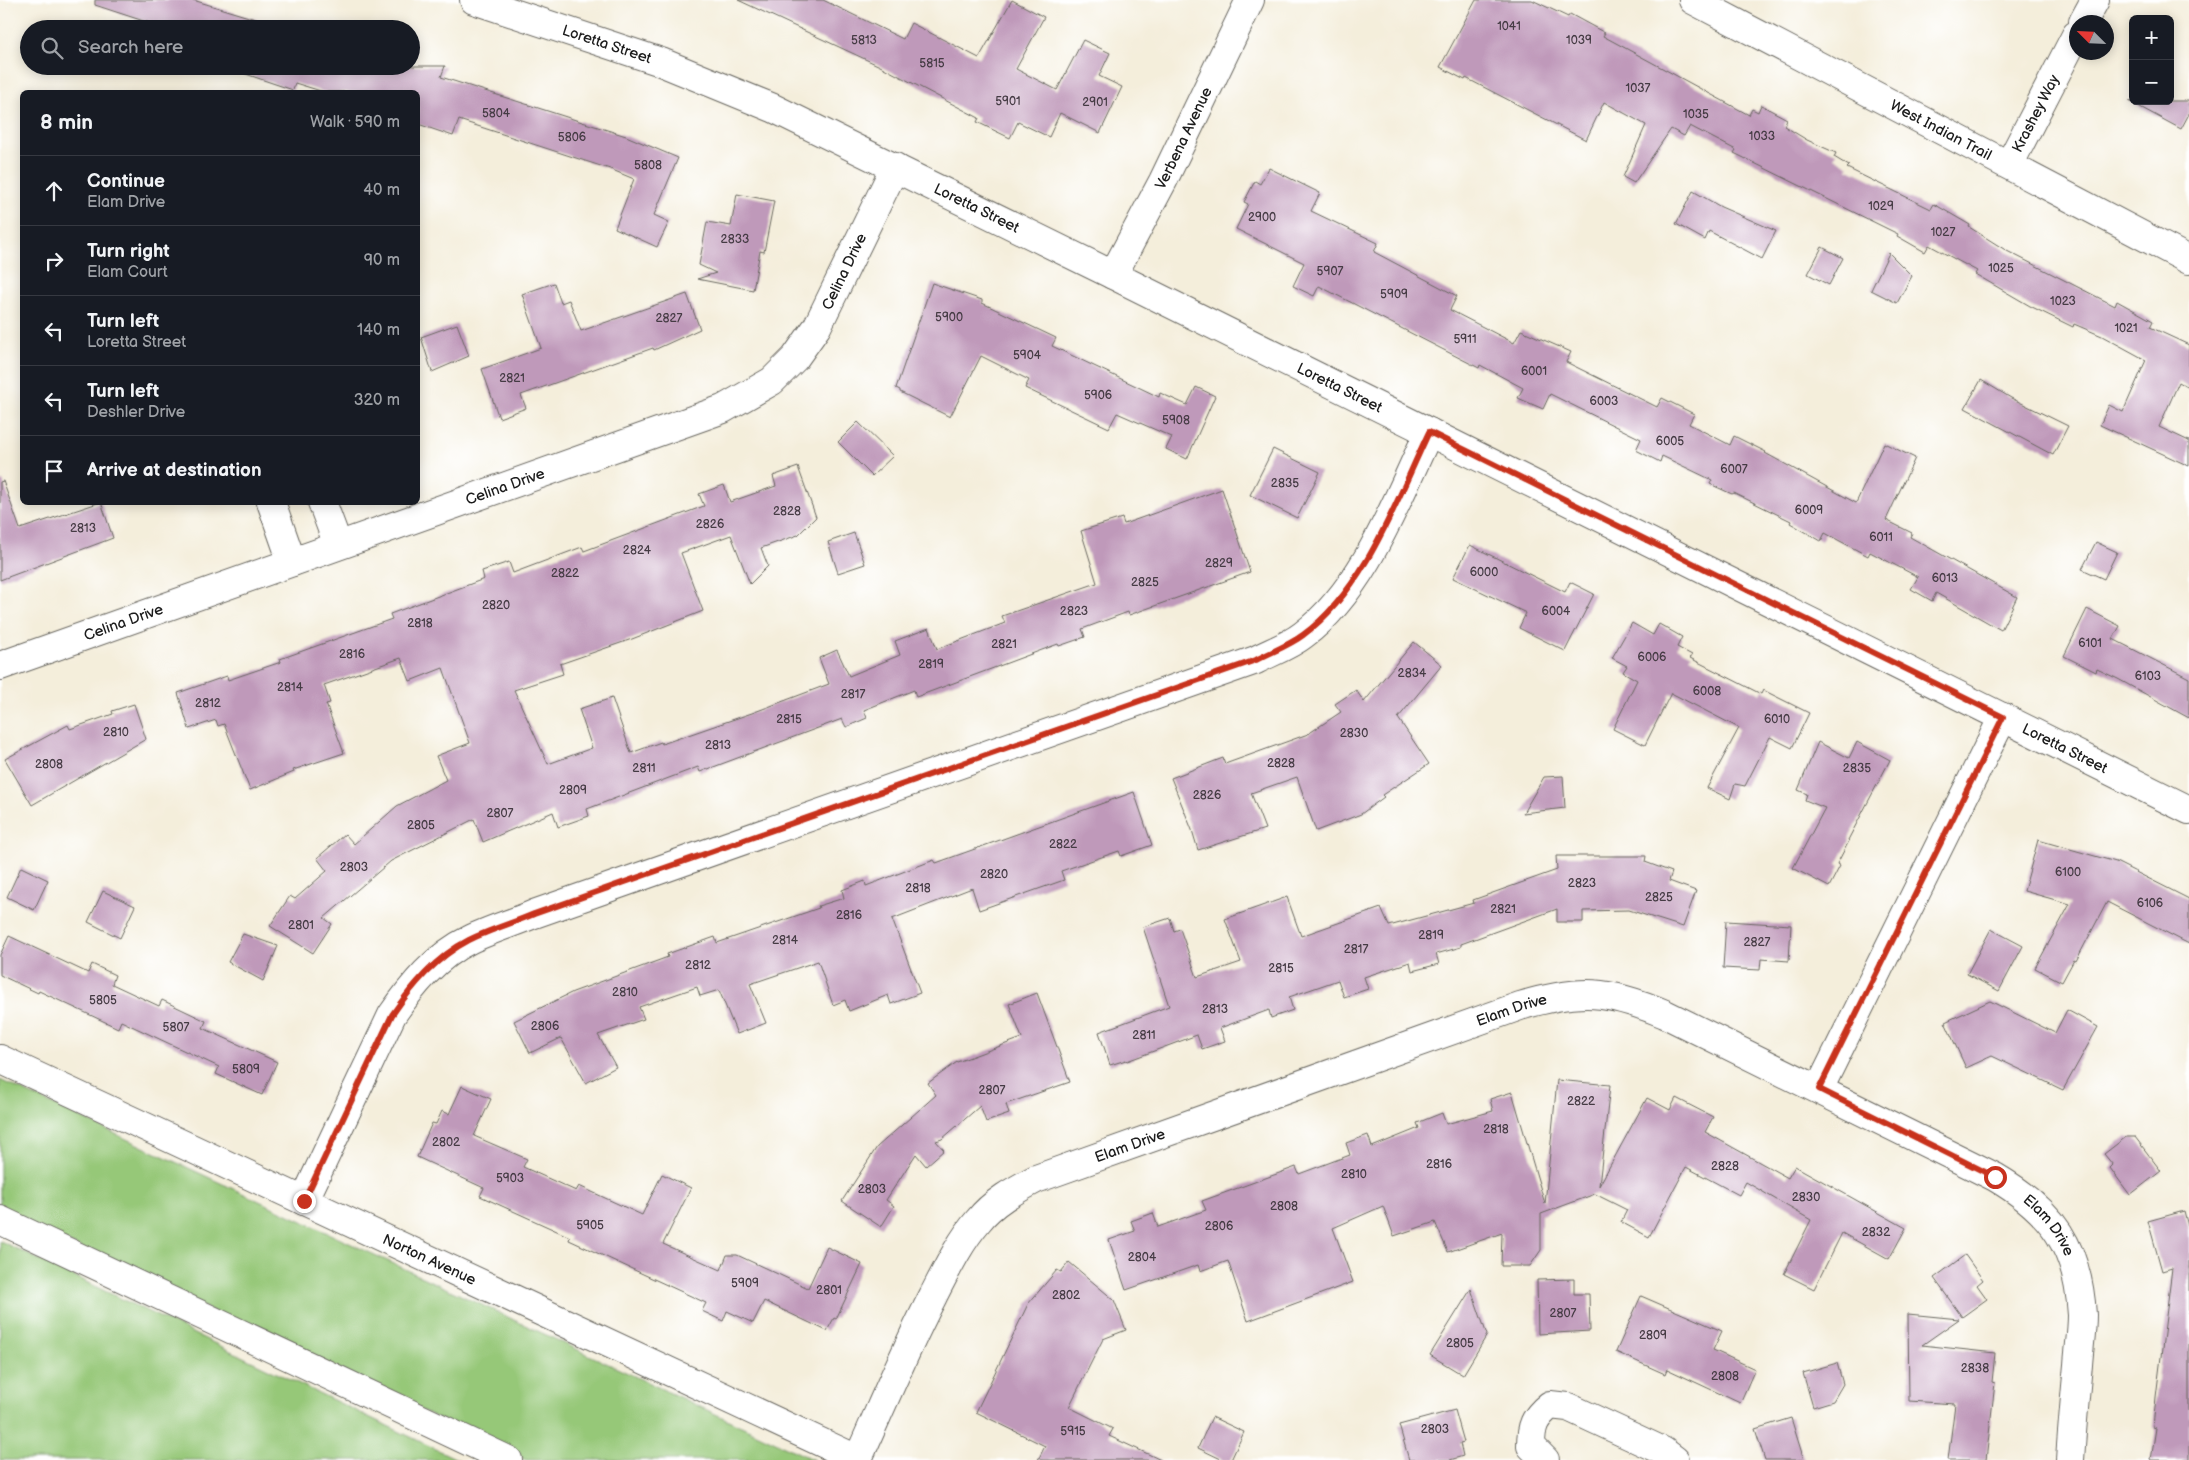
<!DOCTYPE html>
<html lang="en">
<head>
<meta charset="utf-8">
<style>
  body { margin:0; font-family:"Balsamiq Sans",sans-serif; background:#242831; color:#f1f3f6 }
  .controls { position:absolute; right:15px; top:15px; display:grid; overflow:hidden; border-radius:8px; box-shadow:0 2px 12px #0003 }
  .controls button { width:45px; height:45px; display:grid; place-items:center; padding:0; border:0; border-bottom:1px solid #363941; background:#171b24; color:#f1f3f6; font:25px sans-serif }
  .compass { position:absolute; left:2069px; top:15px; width:45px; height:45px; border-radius:50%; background:#171b24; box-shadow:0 2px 12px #0003; rotate:294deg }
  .stop { position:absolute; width:15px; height:15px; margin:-11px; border:4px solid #c8321e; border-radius:50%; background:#fff }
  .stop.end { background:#c8321e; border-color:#fff; box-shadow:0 1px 5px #0008 }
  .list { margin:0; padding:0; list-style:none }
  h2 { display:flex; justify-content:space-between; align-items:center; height:65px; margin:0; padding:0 20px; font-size:21px }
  h2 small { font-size:16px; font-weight:400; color:#9ea1a6 }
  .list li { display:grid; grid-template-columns:32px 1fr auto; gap:15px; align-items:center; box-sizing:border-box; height:70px; padding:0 20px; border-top:1px solid #363941 }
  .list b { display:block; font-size:19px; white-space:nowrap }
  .list p { margin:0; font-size:16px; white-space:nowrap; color:#9ea1a6 }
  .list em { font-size:16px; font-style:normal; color:#9ea1a6 }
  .icon { flex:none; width:28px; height:28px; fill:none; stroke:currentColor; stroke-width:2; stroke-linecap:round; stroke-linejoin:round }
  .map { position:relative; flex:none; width:2189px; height:1460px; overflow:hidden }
  .search { position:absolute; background:#171b24; box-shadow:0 2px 12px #0003; left:20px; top:20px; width:400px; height:55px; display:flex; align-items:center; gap:12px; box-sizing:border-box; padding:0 18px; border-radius:28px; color:#9ea1a6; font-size:19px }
  .panel { position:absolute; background:#171b24; box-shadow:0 2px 12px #0003; left:20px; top:90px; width:400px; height:415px; border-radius:8px }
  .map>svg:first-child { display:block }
  .green { fill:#96c878; stroke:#59724a }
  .building { fill:#bf99ba }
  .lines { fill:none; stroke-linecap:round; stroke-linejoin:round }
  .minor-casing { stroke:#68665f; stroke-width:30 }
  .minor { stroke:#fff; stroke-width:28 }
  .route { stroke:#c8321e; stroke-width:6 }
  .labels { text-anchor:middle; stroke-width:5; stroke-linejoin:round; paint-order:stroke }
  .number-label { font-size:12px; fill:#453b44 }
  .street-label { font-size:15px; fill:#1c1c1c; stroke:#fff }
</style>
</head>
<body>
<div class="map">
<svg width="2189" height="1460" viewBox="0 0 2189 1460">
  <rect width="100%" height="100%" fill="#fff"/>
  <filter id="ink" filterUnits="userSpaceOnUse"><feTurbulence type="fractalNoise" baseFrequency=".02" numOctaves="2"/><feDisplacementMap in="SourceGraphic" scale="10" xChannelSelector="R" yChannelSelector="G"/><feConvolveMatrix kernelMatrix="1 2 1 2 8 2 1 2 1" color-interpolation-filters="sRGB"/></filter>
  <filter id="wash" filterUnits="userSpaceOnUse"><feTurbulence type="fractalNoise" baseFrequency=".0096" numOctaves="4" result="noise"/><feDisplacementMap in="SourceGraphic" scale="20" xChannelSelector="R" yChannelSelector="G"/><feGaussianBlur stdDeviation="1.12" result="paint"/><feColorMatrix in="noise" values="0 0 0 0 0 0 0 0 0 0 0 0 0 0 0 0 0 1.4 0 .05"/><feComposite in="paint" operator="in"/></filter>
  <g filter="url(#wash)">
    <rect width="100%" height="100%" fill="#f4eedb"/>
    <path class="green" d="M0,1080L814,1460H526L0,1210Z
      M0,1241L459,1460H0Z"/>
    <g id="blocks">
      <path class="building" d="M95,0H193L288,29H168L95,5Z
        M738,0H823L903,39L911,23L979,58L1012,0L1044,17L1016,69L1057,90L1083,40L1110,53L1099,76L1122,87L1100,133L1060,113L1049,137L1018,122L1010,138L977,122L979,118L880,66Z
        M1476,0H1532L1568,17L1570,14L1605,33L1603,36L1749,115L1752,109L1758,112L1761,105L1772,111L1787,119L1784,126L1807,140L1836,153L1834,157L1849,166L1847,168L1931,209L1934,204L1970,225L1969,227L2007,251L2115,306L2117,301L2153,321L2150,327L2189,345V388L2179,382L2159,427L2189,441V466L2100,425L2109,405L2123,412L2146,360L2102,336L2074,324L2073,327L2030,306L1975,274L1977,271L1929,245L1925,252L1897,236L1898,234L1734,153L1736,150L1690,126L1684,136L1671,129L1634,183L1623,177L1646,125L1604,102L1586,140L1466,78L1465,80L1440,67Z
        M222,66H445L441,77L626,136L678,158L654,215L669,222L657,247L615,228L634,179L610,169L459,120L453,136L418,124V92H324L295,83L293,90Z
        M2129,101H2189V114L2181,129Z
        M1269,168L1320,193L1311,211L1378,243L1374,252L1457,296L1450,310L1514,343L1521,330L1571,352L1566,362L1657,407L1662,398L1694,414L1689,424L1730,445L1734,436L1766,452L1765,453L1856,503L1884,443L1915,458L1886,520L1912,533L1910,537L2017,597L2001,630L1936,593L1932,601L1911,589L1918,577L1870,552L1868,556L1825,533L1821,541L1790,523L1791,521L1734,493L1732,494L1710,484L1712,480L1662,456L1660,462L1636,450L1641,439L1550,394L1543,409L1518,398L1523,388L1480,365L1479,368L1319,286L1314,296L1293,286L1304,263L1236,229L1248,204L1244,202L1255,181L1260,184Z
        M1693,191L1721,207L1776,231L1762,259L1709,231L1705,240L1676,224Z
        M737,194L774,201L764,252L760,251L753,290L697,279L716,273L699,265L707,222L731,226Z
        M1822,247L1843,258L1829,285L1808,274Z
        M1889,253L1912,276L1897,303L1871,290Z
        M554,283L561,303L569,300L581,331L687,294L700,329L654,350L653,348L521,395L526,408L499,418L482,369L541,348L522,294Z
        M932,283L982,300V303L1056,338L1052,346L1159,397L1160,393L1187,405L1196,387L1215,396L1187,459L1166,449L1172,437L1117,413L1109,428L1025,388L1029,380L981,356L950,417L900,392V390L896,388Z
        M457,324L469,356L432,372L421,337Z
        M1981,380L2011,398L2068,426L2053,455L1965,408Z
        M858,422L893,456L872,476L838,442Z
        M1273,449L1320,472L1297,518L1250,495Z
        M798,467L816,517L798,535L761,548L768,566L750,584L731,535L681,553L703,611L632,639L560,664L563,674L514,690L548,764L592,748L579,709L612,698L631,753L661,742L662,744L752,713L829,684L819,658L837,650L849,676L900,655L895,641L929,628L937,649L1005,623L1002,616L1097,583L1081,531L1122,518L1124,524L1222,489L1250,572L1129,615L1128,612L1082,629L1085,637L1059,646L1058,644L916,697L914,690L864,710L867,718L846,727L842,719L700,772L698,767L587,809L589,816L558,827L553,812L483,842L474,819L391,861L324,918L332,924L313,953L270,926L290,896L295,899L327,871L317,858L345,834L354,844L397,806L446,780L436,756L470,743L443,668L410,681L401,658L324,685L330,703L326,704L344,753L293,770L294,772L250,790L224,724L218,726L216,720L189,729L178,693L227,676L228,680L281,662L280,659L392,619L390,614L484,579L482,571L509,562L513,573L582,547L584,551L704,506L699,494L724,485L730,502L776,486L773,476Z
        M3,481L20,529L101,502L113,538L0,580V482Z
        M854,533L865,564L838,573L828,542Z
        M2096,542L2117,552L2104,579L2082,569Z
        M1470,545L1565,592L1570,582L1594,594L1565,651L1519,628L1526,613L1453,578Z
        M2087,609L2120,626L2113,639L2189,678V718L2118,679L2097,669L2096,672L2064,656Z
        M1632,623L1653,635L1659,624L1682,637L1677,647L1692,655L1690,658L1761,694L1763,690L1809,713L1792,748L1770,737L1745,786L1735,784L1730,799L1707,788L1739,728L1671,693L1645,745L1613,729L1637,680L1623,672L1627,666L1612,658Z
        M1414,642L1442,665L1398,718L1429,764L1382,795L1384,797L1361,814L1316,831L1297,777L1251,793L1265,829L1198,850L1192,830L1171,778L1223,758L1225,764L1308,734L1341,712L1335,704L1356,690L1364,702Z
        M134,704L146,739L32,805L5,759L68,725L70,729L113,714L112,711Z
        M1818,742L1849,758L1857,742L1890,760L1848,840L1849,841L1837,864L1840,866L1829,887L1793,868L1825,808L1805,800L1807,794L1798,790Z
        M1563,776L1565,808L1523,813L1544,777Z
        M1134,792L1152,845L1121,856L1119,851L1061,871L1064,880L979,910L972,888L892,919L920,993L891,1004L888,995L849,1011L845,1000L833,1005L818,961L750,984L766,1023L737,1034L719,990L700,996L697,987L639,1007L644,1019L598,1035L616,1067L586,1083L561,1038L530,1053L514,1021L573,992L668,957L667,954L715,937L717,943L819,908L818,906L844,898L842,890L865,881L866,886L934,860L936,863Z
        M2038,840L2116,862L2189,899V944L2107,902L2076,961L2074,960L2062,982L2035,968L2070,904L2024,891Z
        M1556,856H1646L1645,862L1672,872L1669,881L1696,891L1683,927L1629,910L1583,911V922H1557V909L1461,944V947L1436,954L1439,964L1412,971L1410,962L1364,977L1368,989L1344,997L1338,980L1289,997L1293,1010L1271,1018L1269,1010L1220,1028L1225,1041L1202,1049L1197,1035L1127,1061L1126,1060L1110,1065L1099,1032L1169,1006L1143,927L1170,918L1174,931L1180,929L1197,977L1241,962L1225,919L1287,897L1301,936L1381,908L1389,926L1474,903L1473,900L1557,870Z
        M21,867L48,880L34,910L7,897Z
        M103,891L135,906L120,938L88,922Z
        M1726,921L1791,925L1789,961L1761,959L1760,970L1723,968Z
        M1991,929L2023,946L1999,991L1967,974Z
        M243,934L278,946L263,981L228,962Z
        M9,936L88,973L92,964L115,975L112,984L159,1006L162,1000L206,1021L203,1028L277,1062L262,1095L216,1074L219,1067L121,1021L118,1028L39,991L38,993L0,975V955Z
        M1037,993L1070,1082L1006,1104L1009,1114L986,1122L980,1106L942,1139L936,1141L944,1150L926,1166L916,1154L886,1200L894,1206L881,1227L842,1201L877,1147L936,1095L928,1083L957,1062L1022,1038L1009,1004Z
        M1990,1001L2055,1033L2067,1010L2098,1027L2063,1090L1992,1056L1966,1068L1945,1022Z
        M1557,1080L1610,1085L1599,1186L1647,1098L1670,1110L1676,1098L1713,1117L1705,1132L1788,1178L1795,1166L1906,1228L1889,1259L1842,1233L1814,1289L1784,1274L1811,1220L1746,1182L1739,1195L1686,1167L1649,1237L1621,1222L1627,1210L1595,1194L1541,1214V1250L1530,1266H1501L1502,1233L1448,1252L1435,1222L1394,1236L1383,1206L1333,1228L1353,1282L1248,1321L1228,1261L1200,1271L1198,1265L1126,1290L1109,1240L1135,1231L1131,1221L1153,1213L1158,1227L1206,1210L1202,1201L1296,1167L1299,1174L1350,1155L1346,1143L1368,1135L1372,1147L1419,1128L1417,1123L1442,1113L1446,1124L1493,1111L1490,1099L1512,1092L1545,1204Z
        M462,1086L491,1099L474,1136L527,1159L523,1167L576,1191L579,1186L642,1215L662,1174L691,1188L663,1244L721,1270L727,1255H737L808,1288L827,1247L862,1264L836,1319L834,1318L827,1331L764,1301L753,1323L727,1311L723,1321L702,1311L706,1303L569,1240L570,1237L480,1196L484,1188L417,1157L432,1123L436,1124L442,1111L449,1114Z
        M2126,1137H2135L2161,1171L2130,1195L2110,1168L2113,1165L2104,1154Z
        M2184,1211L2189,1230V1460H2151L2156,1428L2153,1427L2156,1397L2172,1268L2162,1271L2148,1221Z
        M1965,1255L1983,1280L1977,1285L1987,1299L1962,1317L1934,1278Z
        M1069,1262L1114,1300L1126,1330L1103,1339L1069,1407L1113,1429L1109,1436L1161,1460H1038L1045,1446L976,1412L1028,1304L1057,1270L1061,1272Z
        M1574,1279V1294H1589L1590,1331L1538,1334L1537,1280Z
        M1471,1289L1487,1335L1463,1375L1430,1355Z
        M1641,1296L1722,1331L1713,1350L1755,1369L1740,1403L1667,1369L1665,1374L1616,1352Z
        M1908,1314L1959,1319L1922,1345L1995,1353L1992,1382L1995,1383L1986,1460H1948L1955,1404L1909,1401Z
        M1837,1363L1843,1384L1833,1401L1813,1407L1803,1373Z
        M1455,1410L1464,1442L1460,1443L1463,1456L1450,1460H1409L1399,1425Z
        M1212,1417L1244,1432L1231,1460H1223L1198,1448Z
        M1791,1418L1804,1460H1765L1755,1429Z"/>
    </g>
  </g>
  <g filter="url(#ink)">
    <use href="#blocks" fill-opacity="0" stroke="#68665f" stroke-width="1"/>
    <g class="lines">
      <defs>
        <g id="minor">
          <path id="s1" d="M474,0L661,62L773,108L1113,275L2189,810"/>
          <path id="s2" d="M1693,0L2189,260"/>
          <path d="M2083,22L2095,0"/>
          <path id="s3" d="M2009,165L2076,35"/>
          <path id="s4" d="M1113,275L1163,181L1250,0"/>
          <path d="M271,502L292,562"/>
          <path d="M322,502L338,545"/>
          <path id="s5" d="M0,666L723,409L772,381L795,358L817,327L895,167"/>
          <path id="s6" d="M0,1059L859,1460"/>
          <path d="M1819,1089L2003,717"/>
          <path d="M304,1201L392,1015C412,986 436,956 469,940C489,930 513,923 534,914L1256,660C1271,652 1289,646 1303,635C1364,590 1397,499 1429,432"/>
          <path d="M0,1220L508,1460"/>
          <path id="s7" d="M858,1459C882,1405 905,1350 933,1296C946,1271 959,1243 978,1221C993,1202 1015,1190 1036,1179L1520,1006C1580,988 1608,990 1665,1014L1995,1177C2053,1211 2078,1247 2082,1315C2082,1331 2079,1349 2078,1365C2075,1397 2072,1428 2070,1460"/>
          <path d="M1545,1460L1531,1446C1531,1426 1534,1418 1550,1405L1568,1407L1663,1451L1675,1460"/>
        </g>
      </defs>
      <use href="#minor" class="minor-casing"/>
      <use href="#minor" class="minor"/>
    </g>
  </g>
  <g class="lines" filter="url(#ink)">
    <path class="route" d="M304,1201L392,1015C412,986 436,957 469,940C489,930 513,923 534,914L1256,660C1271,652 1290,645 1303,635C1365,590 1397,499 1429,432L2003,717L1819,1089L1995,1177"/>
  </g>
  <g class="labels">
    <g class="number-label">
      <text x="1509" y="30">1041</text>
      <text x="864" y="44">5813</text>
      <text x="1579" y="44">1039</text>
      <text x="932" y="67">5815</text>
      <text x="1638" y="92">1037</text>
      <text x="1008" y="105">5901</text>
      <text x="1095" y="106">2901</text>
      <text x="496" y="117">5804</text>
      <text x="1696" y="118">1035</text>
      <text x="1762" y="140">1033</text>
      <text x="572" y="141">5806</text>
      <text x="648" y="169">5808</text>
      <text x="1881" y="210">1029</text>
      <text x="1262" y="221">2900</text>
      <text x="1943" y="236">1027</text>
      <text x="735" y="243">2833</text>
      <text x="2001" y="272">1025</text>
      <text x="1330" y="275">5907</text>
      <text x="1394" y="298">5909</text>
      <text x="2063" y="305">1023</text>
      <text x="949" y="321">5900</text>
      <text x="669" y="322">2827</text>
      <text x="2126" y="332">1021</text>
      <text x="1465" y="343">5911</text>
      <text x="1027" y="359">5904</text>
      <text x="1534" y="375">6001</text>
      <text x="512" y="382">2821</text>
      <text x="1098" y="399">5906</text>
      <text x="1604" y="405">6003</text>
      <text x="1176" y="424">5908</text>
      <text x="1670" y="445">6005</text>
      <text x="1734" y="473">6007</text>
      <text x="1285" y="487">2835</text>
      <text x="1809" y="514">6009</text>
      <text x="787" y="515">2828</text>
      <text x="710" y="528">2826</text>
      <text x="83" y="532">2813</text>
      <text x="1881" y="541">6011</text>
      <text x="637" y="554">2824</text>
      <text x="1219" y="567">2829</text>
      <text x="1484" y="576">6000</text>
      <text x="565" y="577">2822</text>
      <text x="1945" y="582">6013</text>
      <text x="1145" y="586">2825</text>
      <text x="496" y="609">2820</text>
      <text x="1074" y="615">2823</text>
      <text x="1556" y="615">6004</text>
      <text x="420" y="627">2818</text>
      <text x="2090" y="647">6101</text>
      <text x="1004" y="648">2821</text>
      <text x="352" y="658">2816</text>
      <text x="1652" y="661">6006</text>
      <text x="931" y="668">2819</text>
      <text x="1412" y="677">2834</text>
      <text x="2148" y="680">6103</text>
      <text x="290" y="691">2814</text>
      <text x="1707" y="695">6008</text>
      <text x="853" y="698">2817</text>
      <text x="208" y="707">2812</text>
      <text x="789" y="723">2815</text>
      <text x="1777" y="723">6010</text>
      <text x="116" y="736">2810</text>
      <text x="1354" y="737">2830</text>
      <text x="718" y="749">2813</text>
      <text x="1281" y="767">2828</text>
      <text x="49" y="768">2808</text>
      <text x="644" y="772">2811</text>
      <text x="1857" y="772">2835</text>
      <text x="573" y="794">2809</text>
      <text x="1207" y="799">2826</text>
      <text x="500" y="817">2807</text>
      <text x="421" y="829">2805</text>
      <text x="1063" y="848">2822</text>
      <text x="354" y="871">2803</text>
      <text x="2068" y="876">6100</text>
      <text x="994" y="878">2820</text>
      <text x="1582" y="887">2823</text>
      <text x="918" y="892">2818</text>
      <text x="1659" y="901">2825</text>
      <text x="2150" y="907">6106</text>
      <text x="1503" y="913">2821</text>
      <text x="849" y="919">2816</text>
      <text x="301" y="929">2801</text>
      <text x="1431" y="939">2819</text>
      <text x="785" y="944">2814</text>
      <text x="1757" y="946">2827</text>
      <text x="1356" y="953">2817</text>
      <text x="698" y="969">2812</text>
      <text x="1281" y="972">2815</text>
      <text x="625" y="996">2810</text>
      <text x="103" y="1004">5805</text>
      <text x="1215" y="1013">2813</text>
      <text x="545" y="1030">2806</text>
      <text x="176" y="1031">5807</text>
      <text x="1144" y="1039">2811</text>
      <text x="246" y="1073">5809</text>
      <text x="992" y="1094">2807</text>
      <text x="1581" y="1105">2822</text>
      <text x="1496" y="1133">2818</text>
      <text x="446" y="1146">2802</text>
      <text x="1439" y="1168">2816</text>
      <text x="1725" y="1170">2828</text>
      <text x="1354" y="1178">2810</text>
      <text x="510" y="1182">5903</text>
      <text x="872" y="1193">2803</text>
      <text x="1806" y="1201">2830</text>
      <text x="1284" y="1210">2808</text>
      <text x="590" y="1229">5905</text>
      <text x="1219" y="1230">2806</text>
      <text x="1876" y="1236">2832</text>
      <text x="1142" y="1261">2804</text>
      <text x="745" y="1287">5909</text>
      <text x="829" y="1294">2801</text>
      <text x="1066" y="1299">2802</text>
      <text x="1563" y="1317">2807</text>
      <text x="1653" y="1339">2809</text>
      <text x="1460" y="1347">2805</text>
      <text x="1975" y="1372">2838</text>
      <text x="1725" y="1380">2808</text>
      <text x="1435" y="1433">2803</text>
      <text x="1073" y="1435">5915</text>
    </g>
    <g class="street-label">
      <text dy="5" stroke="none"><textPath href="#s1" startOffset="140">Loretta Street</textPath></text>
      <text dy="5" stroke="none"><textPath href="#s3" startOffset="58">Krashey Way</textPath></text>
      <text dy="5" stroke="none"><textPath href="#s2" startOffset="280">West Indian Trail</textPath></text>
      <text dy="5" stroke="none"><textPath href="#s4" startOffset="154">Verbena Avenue</textPath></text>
      <text dy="5" stroke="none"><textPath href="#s1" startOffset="545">Loretta Street</textPath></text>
      <text dy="5" stroke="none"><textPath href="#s5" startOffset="956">Celina Drive</textPath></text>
      <text dy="5" stroke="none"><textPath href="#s1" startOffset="950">Loretta Street</textPath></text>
      <text dy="5" stroke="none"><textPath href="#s5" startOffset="536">Celina Drive</textPath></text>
      <text dy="5" stroke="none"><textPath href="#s5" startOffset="131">Celina Drive</textPath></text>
      <text dy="5" stroke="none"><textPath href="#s1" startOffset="1760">Loretta Street</textPath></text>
      <text dy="5" stroke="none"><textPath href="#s7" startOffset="844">Elam Drive</textPath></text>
      <text dy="5" stroke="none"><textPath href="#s7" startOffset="439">Elam Drive</textPath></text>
      <text dy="5" stroke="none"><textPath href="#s7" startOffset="1444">Elam Drive</textPath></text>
      <text dy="5" stroke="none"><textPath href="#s6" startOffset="474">Norton Avenue</textPath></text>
    </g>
  </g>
</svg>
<div class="controls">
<button>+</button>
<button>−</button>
</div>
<svg class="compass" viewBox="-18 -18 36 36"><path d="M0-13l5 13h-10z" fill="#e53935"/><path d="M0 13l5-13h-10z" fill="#9ea1a6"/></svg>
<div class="stop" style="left:1995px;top:1177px"></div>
<div class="stop end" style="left:304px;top:1201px"></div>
<div class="search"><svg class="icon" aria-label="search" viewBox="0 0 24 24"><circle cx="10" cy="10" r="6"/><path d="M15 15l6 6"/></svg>Search here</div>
<section class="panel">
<h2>8 min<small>Walk · 590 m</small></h2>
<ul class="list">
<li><svg class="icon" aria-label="ahead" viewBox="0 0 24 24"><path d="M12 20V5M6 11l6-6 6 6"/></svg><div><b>Continue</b><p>Elam Drive</p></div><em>40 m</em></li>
<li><svg class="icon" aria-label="right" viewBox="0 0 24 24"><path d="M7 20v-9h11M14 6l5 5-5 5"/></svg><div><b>Turn right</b><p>Elam Court</p></div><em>90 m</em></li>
<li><svg class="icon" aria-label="left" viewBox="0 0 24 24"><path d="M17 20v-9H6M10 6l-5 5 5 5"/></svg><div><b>Turn left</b><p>Loretta Street</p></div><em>140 m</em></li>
<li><svg class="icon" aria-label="left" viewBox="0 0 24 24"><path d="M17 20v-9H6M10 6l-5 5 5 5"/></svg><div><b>Turn left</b><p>Deshler Drive</p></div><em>320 m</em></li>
<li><svg class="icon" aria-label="arrive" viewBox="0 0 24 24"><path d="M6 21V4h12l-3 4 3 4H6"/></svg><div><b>Arrive at destination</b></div></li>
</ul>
</section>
</div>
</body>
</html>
